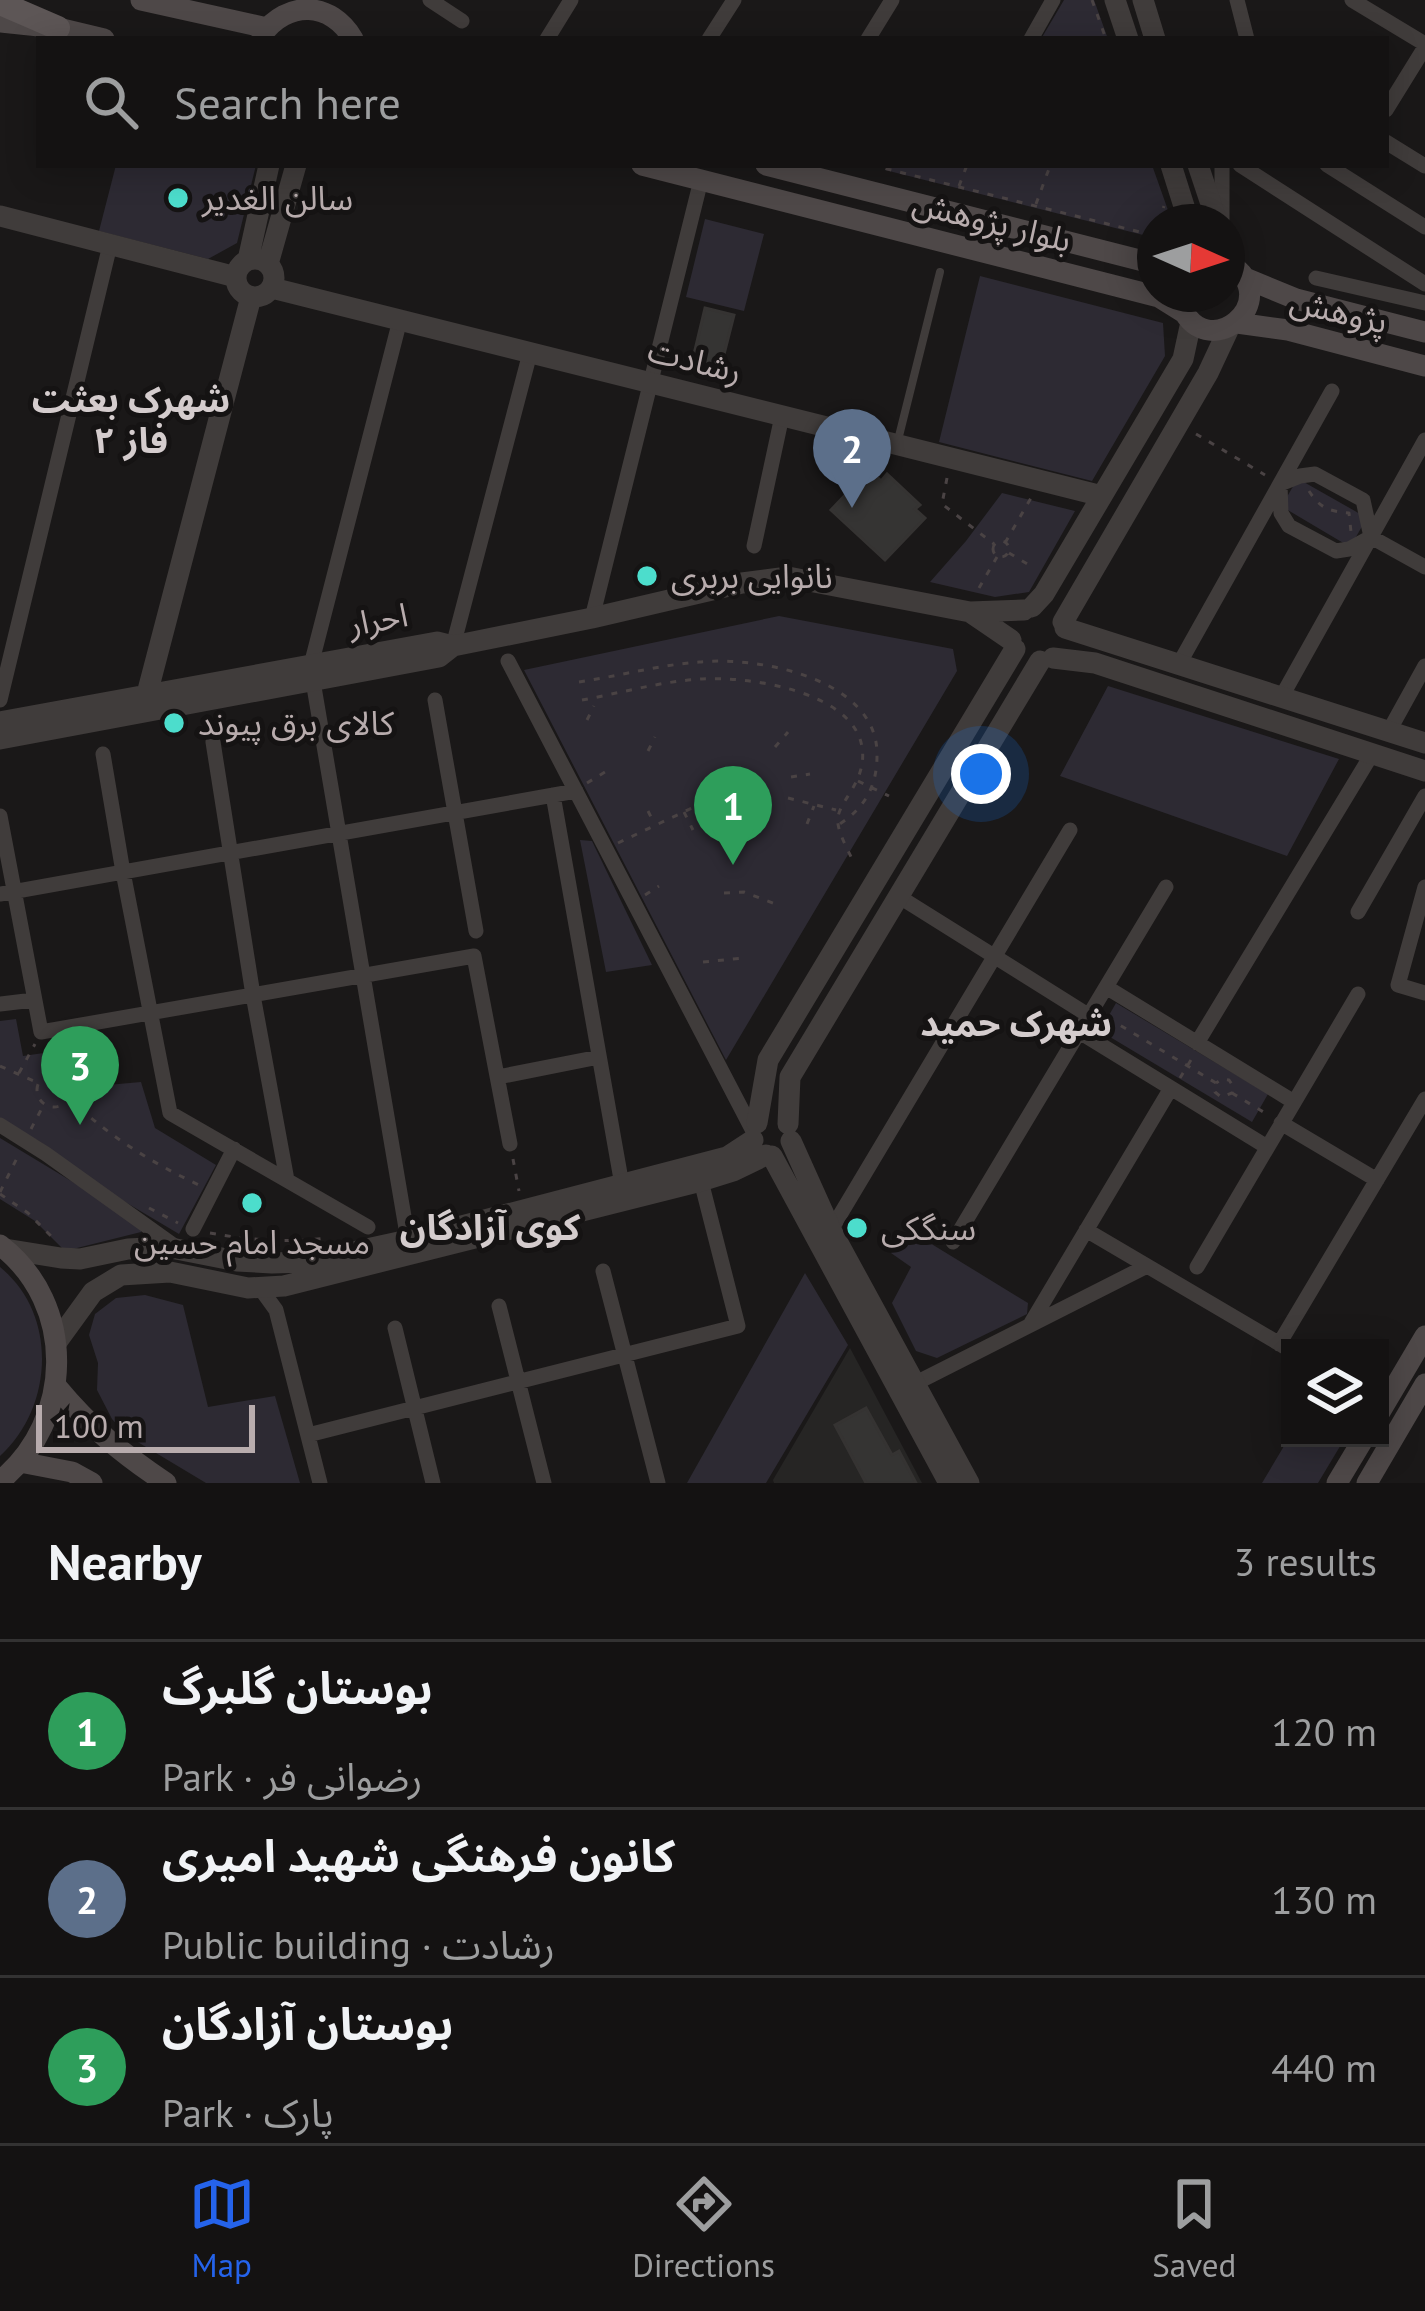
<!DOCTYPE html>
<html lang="en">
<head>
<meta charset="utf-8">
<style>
  body { margin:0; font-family:"PT Sans","Noto Sans Arabic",sans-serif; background:#1d1b1b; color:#f1f3f6 }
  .controls { position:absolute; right:36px; bottom:36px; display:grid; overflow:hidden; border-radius:0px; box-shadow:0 6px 30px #0003 }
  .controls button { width:108px; height:108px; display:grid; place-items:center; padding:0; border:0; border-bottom:3px solid #333232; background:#141212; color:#f1f3f6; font:60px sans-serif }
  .compass { position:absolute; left:1137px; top:204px; width:108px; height:108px; border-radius:50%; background:#141212; box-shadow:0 6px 30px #0003; rotate:93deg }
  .scale { position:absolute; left:36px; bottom:30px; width:219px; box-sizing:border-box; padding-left:12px; border:6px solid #b8acad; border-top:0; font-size:33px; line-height:42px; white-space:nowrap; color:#b8acad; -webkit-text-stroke:9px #151313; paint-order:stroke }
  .you { position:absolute; left:981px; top:774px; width:42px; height:42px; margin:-30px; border:9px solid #fff; border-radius:50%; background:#1a73e8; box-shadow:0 0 0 18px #1a73e833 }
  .badge { display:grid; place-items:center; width:78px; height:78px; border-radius:50%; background:#2563eb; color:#fff; font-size:39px; font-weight:700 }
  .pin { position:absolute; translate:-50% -99px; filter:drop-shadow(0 3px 6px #0008) }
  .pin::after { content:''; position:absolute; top:63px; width:42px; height:36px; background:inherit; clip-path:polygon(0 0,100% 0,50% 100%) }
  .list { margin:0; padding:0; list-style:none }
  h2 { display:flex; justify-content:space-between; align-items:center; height:156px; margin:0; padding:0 48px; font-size:51px }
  h2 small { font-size:39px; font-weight:400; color:#9d9e9f }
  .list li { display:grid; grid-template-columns:78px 1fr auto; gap:36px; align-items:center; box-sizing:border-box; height:168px; padding:0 48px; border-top:3px solid #333232 }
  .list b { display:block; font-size:45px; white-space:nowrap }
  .list p { margin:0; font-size:39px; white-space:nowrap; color:#9d9e9f }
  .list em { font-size:39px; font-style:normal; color:#9d9e9f }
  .icon { flex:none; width:66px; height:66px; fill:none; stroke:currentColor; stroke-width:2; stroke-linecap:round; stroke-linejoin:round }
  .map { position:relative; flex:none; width:1425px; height:1483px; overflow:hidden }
  .search { position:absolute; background:#141212; box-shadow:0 6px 30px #0003; left:36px; right:36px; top:36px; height:132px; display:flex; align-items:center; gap:30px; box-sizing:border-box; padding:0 42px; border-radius:0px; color:#9d9e9f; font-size:45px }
  .sheet { height:660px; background:#141212 }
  nav { display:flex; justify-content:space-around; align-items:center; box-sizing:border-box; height:168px; border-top:3px solid #333232; background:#141212; font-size:33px; color:#9d9e9f }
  nav a { display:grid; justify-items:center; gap:6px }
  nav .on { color:#2563eb }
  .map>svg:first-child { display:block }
  .built { fill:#262524 }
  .green { fill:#2d2a33 }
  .building { fill:#353433; stroke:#353332; stroke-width:3 }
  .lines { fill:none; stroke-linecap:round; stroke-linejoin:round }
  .path { stroke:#4a4344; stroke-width:3; stroke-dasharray:6 9; stroke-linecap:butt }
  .service { stroke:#403c3b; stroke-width:8 }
  .minor { stroke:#403c3b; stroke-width:15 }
  .tertiary { stroke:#403c3b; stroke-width:21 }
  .secondary { stroke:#4e4848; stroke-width:21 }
  .primary { stroke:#5d5656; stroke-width:24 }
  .poi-dot { fill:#4cddcc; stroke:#151313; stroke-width:4.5 }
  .labels { text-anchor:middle; stroke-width:10; stroke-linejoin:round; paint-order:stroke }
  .poi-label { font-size:33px; fill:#b8acad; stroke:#151313; text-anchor:start }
  .street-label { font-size:33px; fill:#b8acad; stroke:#151313 }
  .neighbourhood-label { font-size:36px; font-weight:bold; fill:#d4cccd; stroke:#151313 }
</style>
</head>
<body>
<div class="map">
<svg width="1425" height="1483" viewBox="0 0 1425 1483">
  <rect width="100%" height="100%" fill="#1a1818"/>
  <path class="built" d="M850,1348L922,1483H774L773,1480Z"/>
  <path class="green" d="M1064,0H1094L1108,39H1041Z
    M116,165H256L237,243L208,259L99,231Z
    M888,165H1152L1169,213L1167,222H1155V234L1147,236L885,170Z
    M705,219L764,234L744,311L686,297Z
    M980,276L1163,323L1165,356L1092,481L939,442Z
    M1302,481L1362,515L1364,523L1353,542L1345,544L1286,509L1284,502L1295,483Z
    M1002,493L1075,511L1029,592L995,597L930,582L966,541Z
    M779,616L953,649L957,671L726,1060L524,670Z
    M1108,686L1339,759L1287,856L1060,776Z
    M580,840L592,841L652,965L606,972Z
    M1116,1003L1268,1094L1252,1122L1100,1031Z
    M16,1019L23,1056L85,1047L96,1086L141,1082L155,1128L216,1165L179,1234L100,1187L39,1141L0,1122V1021Z
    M0,1138L144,1225L141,1232L65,1251L35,1221L0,1199Z
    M907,1229L1028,1303L1027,1314L937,1358L916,1351L892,1303L911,1267L891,1253Z
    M0,1267C59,1315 53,1408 0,1456Z
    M805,1273L848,1345L766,1483H687Z
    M145,1295L183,1305L208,1407L275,1396L300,1483H206L126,1435L112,1419L97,1390L98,1363L89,1335L95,1314L116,1298Z
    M1290,1436V1438H1345L1318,1483H1262Z"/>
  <path class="building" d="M705,308L734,315L718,378L690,371Z
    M866,473L874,474L881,481L887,474L920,505L915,509L925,518L885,560L831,510Z
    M866,1408L892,1455L899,1451L916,1483H866L835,1425Z"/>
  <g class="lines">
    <path class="path" d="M1092,0L1106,39
      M871,165L1144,233L1155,226
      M1047,165L1055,167L1061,165
      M959,186L967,165
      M1036,204L1050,166
      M1158,222L1164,206
      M1196,434L1265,475
      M947,478L942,504L994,544
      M1309,491C1320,508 1328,511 1349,513L1351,532
      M993 549a8 8 0 1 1 16 0a8 8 0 1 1-16 0Z
      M1005,543L1031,498
      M1009,553L1034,568
      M979,588L997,557
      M579,682C619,676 659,665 699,662C759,656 879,679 877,756C877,787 864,809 838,825
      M582,700C621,693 662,681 702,679C748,676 853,691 862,747C868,784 834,803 838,824C840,836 847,848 852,859
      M587,720L594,706
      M775,747L788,732
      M648,751L655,737
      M791,777L810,774
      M858,781L889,796
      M587,783L605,772
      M788,798L836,810
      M648,811L654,823
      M684,812L693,830
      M807,824L814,806
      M618,843L730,790
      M724,893L744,892L778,905
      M645,895L659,886
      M703,962L743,958
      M1108,1018L1216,1083L1215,1092L1221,1097L1232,1093L1233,1086L1229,1080L1222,1079L1216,1083
      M60,1045L109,1096
      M0,1066L36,1082
      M19,1073L35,1044
      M37 1090a17 17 0 1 1 34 0a17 17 0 1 1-34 0Z
      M1180,1078L1194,1055
      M1232,1093L1270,1116
      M69,1098C108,1136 152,1163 201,1186
      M31,1129L43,1106
      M513,1159L519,1191
      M0,1192L19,1154
      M0,1194L28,1213L51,1236
      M149,1208L178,1223
      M210,1233C248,1240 288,1243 326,1238"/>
    <path class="service" d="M898,440L940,272"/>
    <path class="minor" d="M430,0L462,21
      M1237,0L1247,39
      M1352,0L1425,44
      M547,39L571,0
      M709,39L734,0
      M868,39L892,0
      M1031,39L1053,0
      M1386,110L1425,47
      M1386,142L1425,166
      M1240,165L1425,284
      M1327,165L1425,227
      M1222,219V165
      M1316,278L1425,303
      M1315,474L1363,500L1371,537L1349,549L1336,551L1289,526L1281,513L1280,484L1300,476Z
      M1371,537L1425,567
      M754,546L782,416
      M592,618L701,180
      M453,646L530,353
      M508,661L753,1131
      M1179,664L1332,391
      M311,665L400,320
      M313,681L408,1240
      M1282,696L1425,440
      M0,700L110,245
      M435,700L476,931
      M1389,731L1425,666
      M213,742L253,995L287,1180
      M103,754L123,872L170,1113L368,1227
      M553,795L622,1185
      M0,816L41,1032L474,956L510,1144
      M1425,887L1398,985L1425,993
      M0,894L576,791
      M898,896L1088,1015
      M1358,912L1425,796
      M1106,987L1294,1102
      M0,1004L34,1000
      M1078,1031L1267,1147
      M1197,1043L1372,754
      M498,1077L599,1057
      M1281,1123L1377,1180
      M0,1125L46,1154L176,1247
      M193,1229L234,1149
      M831,1230L1070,830
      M1086,1230L1290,1350
      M953,1242L1166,887
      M1197,1267L1358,994
      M603,1271L658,1483
      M260,1288L276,1310L320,1483
      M499,1306L544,1483
      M1031,1323L1171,1088
      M395,1328L433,1483
      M1279,1344L1425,1099
      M914,1384L1147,1266
      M308,1435L738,1326L701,1181"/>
    <path class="tertiary" d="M1115,0L1128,39
      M1143,0L1155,39
      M1171,165L1189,222
      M1198,165L1217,222
      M0,216L236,277
      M236 278a19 19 0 1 1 38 0a19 19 0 1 1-38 0Z
      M248,260L269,165
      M268,264L296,165
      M272,288L1102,496
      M1032,607L1044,594L1183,359L1191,322
      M970,612L1011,640
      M1063,622L1208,373L1230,326
      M1065,628L1425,743
      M1053,658L1095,663L1425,771
      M149,703L147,694L251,297
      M0,722L437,642L453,646L592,618L742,583L788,577L970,612L1024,610
      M0,739L439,657L453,646
      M757,1123L768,1060L1015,649
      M788,1124L790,1077L1040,661
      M791,1141L831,1230L969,1483
      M772,1156L949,1483
      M5,1249L61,1258L80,1259L128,1249L166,1247L237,1261L272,1263L307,1262L408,1240L727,1157L753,1140
      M56,1343L93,1292L121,1275L170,1272L248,1288L284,1286L701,1181L733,1171L766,1155"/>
    <path class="secondary" d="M141,0L267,28
      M0,22L58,28L104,39
      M262,35C287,0 331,1 353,39
      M642,165L1159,297L1183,312
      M766,165L1155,264
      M1245,278L1296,299L1425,332
      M1179,301C1204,371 1290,299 1227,262
      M1237,323L1288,330L1425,366
      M0,1245C77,1304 74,1421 0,1481
      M56,1386C91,1428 121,1453 166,1483
      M1380,1412L1425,1336
      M20,1462L72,1472L92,1483
      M1337,1483L1364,1438
      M1367,1483L1425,1384"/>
    <path class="primary" d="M0,3L58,28"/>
  </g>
  <g class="poi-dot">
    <circle cx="178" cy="198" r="12"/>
    <circle cx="647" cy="576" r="12"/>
    <circle cx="174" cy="723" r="12"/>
    <circle cx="252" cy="1203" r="12"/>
    <circle cx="857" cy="1228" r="12"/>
  </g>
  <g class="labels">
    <g class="poi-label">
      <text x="202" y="210">سالن الغدیر</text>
      <text x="671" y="588">نانوایی بربری</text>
      <text x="198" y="735">کالای برق پیوند</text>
      <text x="881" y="1240">سنگکی</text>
      <text x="252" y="1254" text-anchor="middle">مسجد امام حسین</text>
    </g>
    <g class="street-label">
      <text transform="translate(992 221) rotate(14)" y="12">بلوار پژوهش</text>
      <text transform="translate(1339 311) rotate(13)" y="12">پژوهش</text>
      <text transform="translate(695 360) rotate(14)" y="12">رشادت</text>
      <text transform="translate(378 619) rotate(-10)" y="12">احرار</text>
    </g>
    <g class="neighbourhood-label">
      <text x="131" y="412">شهرک بعثت<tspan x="131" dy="41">فاز ۲</tspan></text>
      <text x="1016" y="1036">شهرک حمید</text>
      <text x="490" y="1240">کوی آزادگان</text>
    </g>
  </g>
</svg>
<div class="controls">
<button><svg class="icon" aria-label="layers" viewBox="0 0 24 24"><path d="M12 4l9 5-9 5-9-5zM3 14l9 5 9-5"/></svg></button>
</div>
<svg class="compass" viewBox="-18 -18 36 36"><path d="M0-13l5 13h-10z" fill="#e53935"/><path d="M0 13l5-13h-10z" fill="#9d9e9f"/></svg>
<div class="scale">100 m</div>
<div class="you"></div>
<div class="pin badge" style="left:733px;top:865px;background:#2e9e5b">1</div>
<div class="pin badge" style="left:852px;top:508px;background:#5c6f8a">2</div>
<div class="pin badge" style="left:80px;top:1125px;background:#2e9e5b">3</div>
<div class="search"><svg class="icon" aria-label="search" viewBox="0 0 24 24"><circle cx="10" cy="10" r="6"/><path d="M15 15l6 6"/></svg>Search here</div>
</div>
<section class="sheet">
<h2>Nearby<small>3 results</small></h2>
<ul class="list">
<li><span class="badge" style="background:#2e9e5b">1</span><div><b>بوستان گلبرگ</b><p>Park · رضوانی فر</p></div><em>120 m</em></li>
<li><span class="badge" style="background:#5c6f8a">2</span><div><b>کانون فرهنگی شهید امیری</b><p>Public building · رشادت</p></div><em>130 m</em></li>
<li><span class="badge" style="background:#2e9e5b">3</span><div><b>بوستان آزادگان</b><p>Park · پارک</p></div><em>440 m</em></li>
</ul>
</section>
<nav>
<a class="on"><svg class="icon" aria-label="map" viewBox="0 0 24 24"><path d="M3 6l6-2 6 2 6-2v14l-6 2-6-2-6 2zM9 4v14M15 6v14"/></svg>Map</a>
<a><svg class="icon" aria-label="directions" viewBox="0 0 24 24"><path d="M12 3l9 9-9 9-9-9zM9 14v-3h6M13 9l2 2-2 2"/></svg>Directions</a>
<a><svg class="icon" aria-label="saved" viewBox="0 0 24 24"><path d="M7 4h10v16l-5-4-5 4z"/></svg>Saved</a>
</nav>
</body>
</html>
